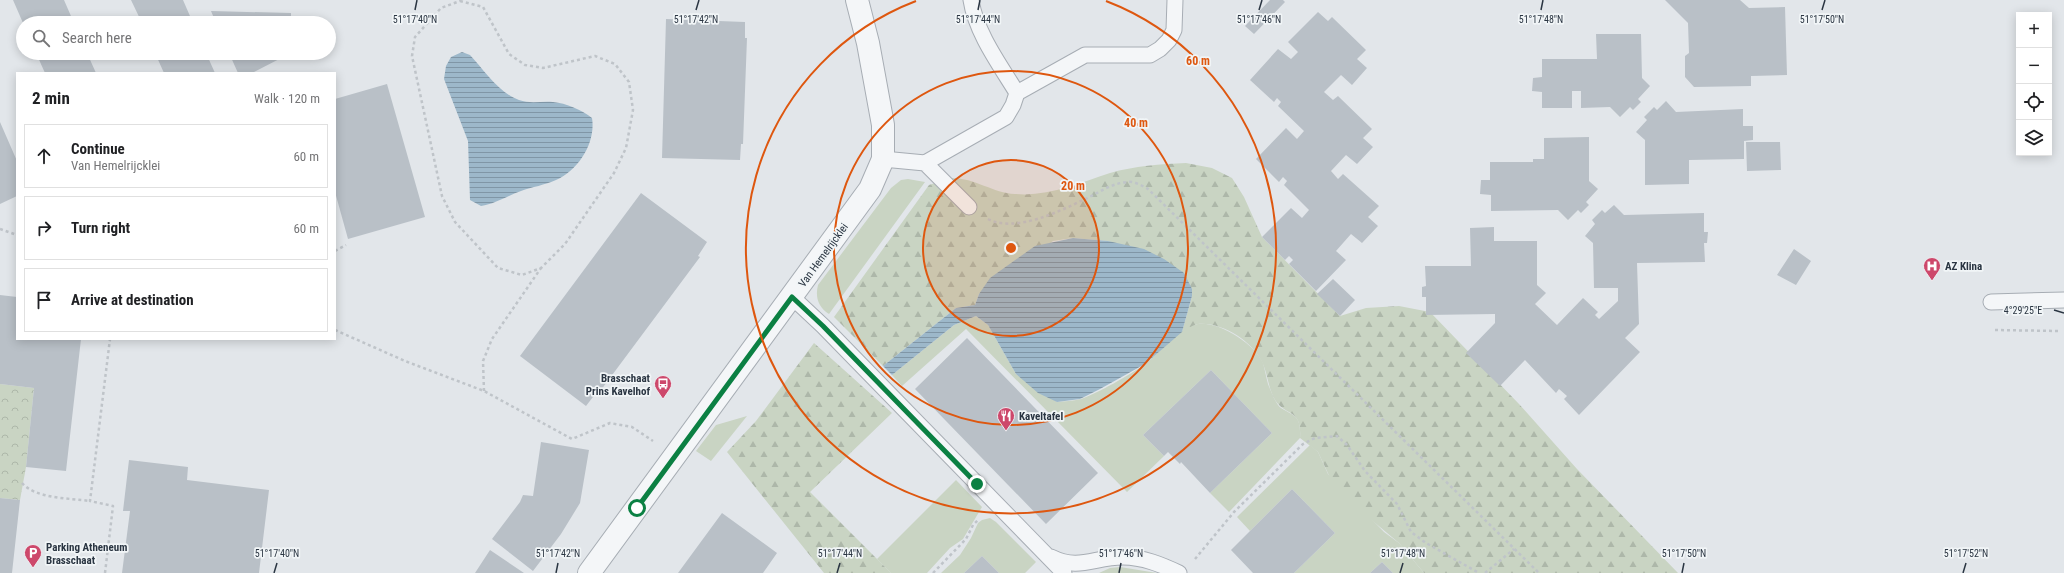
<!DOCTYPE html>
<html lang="en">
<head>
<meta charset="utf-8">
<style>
  body { margin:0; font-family:"Roboto Condensed",sans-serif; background:#f6f6f6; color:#202124 }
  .controls { position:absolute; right:12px; top:12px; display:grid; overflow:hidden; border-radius:0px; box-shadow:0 2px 10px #0003 }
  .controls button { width:36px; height:36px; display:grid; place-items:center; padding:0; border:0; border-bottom:1px solid #e0e0e0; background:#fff; color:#202124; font:20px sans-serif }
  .stop { position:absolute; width:12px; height:12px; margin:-9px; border:3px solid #0b8043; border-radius:50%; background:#fff }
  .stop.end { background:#0b8043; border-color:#fff; box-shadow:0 1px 4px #0008 }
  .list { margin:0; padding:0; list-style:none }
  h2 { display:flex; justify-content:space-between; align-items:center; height:52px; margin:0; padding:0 16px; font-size:17px }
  h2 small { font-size:13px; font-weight:400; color:#757577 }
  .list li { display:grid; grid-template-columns:26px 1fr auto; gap:12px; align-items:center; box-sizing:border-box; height:64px; margin:0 8px 8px; padding:0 8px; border:1px solid #e0e0e0; border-radius:0px }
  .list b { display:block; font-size:15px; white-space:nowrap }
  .list p { margin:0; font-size:13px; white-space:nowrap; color:#757577 }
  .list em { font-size:13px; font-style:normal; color:#757577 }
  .icon { flex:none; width:22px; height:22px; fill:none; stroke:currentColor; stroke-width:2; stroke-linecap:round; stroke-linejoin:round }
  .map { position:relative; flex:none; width:2064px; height:573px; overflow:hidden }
  .search { position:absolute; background:#fff; box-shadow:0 2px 10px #0003; left:16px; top:16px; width:320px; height:44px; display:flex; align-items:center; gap:10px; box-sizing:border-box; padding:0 14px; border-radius:22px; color:#757577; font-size:15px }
  .panel { position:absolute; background:#fff; box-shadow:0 2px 10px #0003; left:16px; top:72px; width:320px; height:268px; border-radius:0px }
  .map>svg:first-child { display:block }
  .green { fill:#c9d4c3 }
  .forest { fill:url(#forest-firs) }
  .park { fill:url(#park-crowns) }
  .water { fill:url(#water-rules) }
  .building { fill:#b9c0c7 }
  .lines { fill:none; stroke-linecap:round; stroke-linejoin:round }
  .service-casing { stroke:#a7adb4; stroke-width:17 }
  .minor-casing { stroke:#a7adb4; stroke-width:24 }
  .path { stroke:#bfc4c9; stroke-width:2.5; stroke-dasharray:3 3; stroke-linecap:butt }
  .service { stroke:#f4f6f8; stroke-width:15 }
  .minor { stroke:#f4f6f8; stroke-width:22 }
  .route { stroke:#0b8043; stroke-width:5 }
  .ticks { fill:none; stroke:#2a3542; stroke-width:1.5 }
  .ring { fill:none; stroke:#de570f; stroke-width:2 }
  .labels { text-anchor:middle; stroke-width:3.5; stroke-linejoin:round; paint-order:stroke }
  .street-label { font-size:11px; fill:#2a3542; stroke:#f1f5f7 }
  .poi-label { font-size:11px; font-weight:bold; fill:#2a3542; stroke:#f1f5f7; text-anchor:start }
  .ticks-label { font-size:10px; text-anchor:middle; fill:#2a3542; stroke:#f1f5f7; stroke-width:3.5; stroke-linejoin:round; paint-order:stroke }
  .centre { fill:#de570f; stroke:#f1f5f7; stroke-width:2 }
  .ring-label { font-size:12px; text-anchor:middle; font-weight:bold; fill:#de570f; stroke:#f1f5f7; stroke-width:3.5; stroke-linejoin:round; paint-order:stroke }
</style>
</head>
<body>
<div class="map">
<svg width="2064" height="573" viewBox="0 0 2064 573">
  <defs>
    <pattern id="forest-firs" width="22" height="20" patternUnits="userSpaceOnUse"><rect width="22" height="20" fill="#c9d4c3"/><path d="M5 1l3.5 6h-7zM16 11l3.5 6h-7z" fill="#adb7a9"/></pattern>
    <pattern id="park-crowns" width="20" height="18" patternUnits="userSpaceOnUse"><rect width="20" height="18" fill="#c9d4c3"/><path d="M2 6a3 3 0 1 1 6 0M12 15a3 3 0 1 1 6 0" fill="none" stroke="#adb7a9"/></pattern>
    <pattern id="water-rules" width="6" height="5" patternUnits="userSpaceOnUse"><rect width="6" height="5" fill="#9db8ca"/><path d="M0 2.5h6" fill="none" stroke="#8096a6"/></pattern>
  </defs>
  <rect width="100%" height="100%" fill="#e2e6ea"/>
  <path class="green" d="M908,179L925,182L829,314C818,307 815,297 818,285L891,188L901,180Z
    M976,316L988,325L1016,374L1057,402C1064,401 1073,401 1081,399C1098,393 1130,375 1145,364C1160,353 1180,326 1198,324C1219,321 1255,344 1263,363C1265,370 1266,377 1268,384C1271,391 1275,403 1281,408C1296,417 1301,416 1300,438L1229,512L1210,493L1272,433L1211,370L1143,435L1164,456L1127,492L966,329L902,386L892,375L954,325Z
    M747,416L711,461L696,451L716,425Z
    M1310,445L1318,452L1328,474L1384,532L1399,543L1424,573H1393L1382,562L1370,573H1294L1335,533L1292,489L1250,531L1237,517Z
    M956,480L982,507L963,539L950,548L927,573H891L877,559Z
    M990,518L996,522L1036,562L1025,573H999L982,556L964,573H941L960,555L971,538L978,523L982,520Z
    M1120,567L1157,573H1099L1110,568Z"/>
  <path class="forest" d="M1186,163L1212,168L1232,178L1244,197L1262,237L1340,316L1366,308L1399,306L1430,312L1519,404L1577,469L1678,573H1424L1399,543L1343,496L1333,484L1318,452L1300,438C1302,408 1286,417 1275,400C1268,388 1268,374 1262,362C1252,341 1222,322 1198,324C1193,325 1186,329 1182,332L1192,296V289L1108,241L1073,238L1053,241L979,294L975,305L956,308L883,366L834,317L929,185C936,183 943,179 950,178C973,177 993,193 1015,194C1048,197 1079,183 1110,173C1134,166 1161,164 1186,163Z
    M814,343L892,413L810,492L891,573H824L727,452L756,421Z"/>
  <path class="park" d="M0,384L34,388L26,467L20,500L0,498Z"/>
  <path class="water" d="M462,52L470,55C484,70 499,93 519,100C530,104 541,101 553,102C566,103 582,110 592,118C596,142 579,170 556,180C545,185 532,187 521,191C507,196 495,204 481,206L470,200L468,141L444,79L446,66L451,57Z
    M1073,238L1108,241L1144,249L1164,259L1184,273L1192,289V296L1182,332L1145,364L1100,389L1080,399L1057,402L1038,393L1016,374L988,325L976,316L954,325L892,375L883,366L956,308L975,305L979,294L990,278L1035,246Z"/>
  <path class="building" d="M13,0H64L74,23H23Z
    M131,0H183L193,23H142Z
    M1270,0H1283L1285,2L1254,34L1245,26Z
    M1665,0H1740L1749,8L1785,7L1787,75L1751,76V86L1694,87L1685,77V56L1689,53L1688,23Z
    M211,11L291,13V23H216Z
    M1318,12L1328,21L1332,17L1366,50L1357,59L1367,68L1352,85L1341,75L1324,92L1333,100L1338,96L1372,129L1363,138L1373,147L1357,164L1346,155L1331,171L1338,179L1343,174L1379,206L1368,217L1378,226L1362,243L1351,234L1336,251L1346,260L1316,291L1289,264L1293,260L1289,256L1285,260L1262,237L1291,208L1302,218L1309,210L1284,185L1287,181L1283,177L1279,182L1256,159L1286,128L1297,139L1304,131L1278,106L1281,102L1277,98L1274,102L1250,80L1278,49L1291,59L1298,52L1288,42Z
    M666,19L745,22V38H747L743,144H741L740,160L662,158Z
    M1596,34H1641L1642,78L1650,86L1638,99L1641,102L1633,110L1630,107L1620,117L1610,107L1581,108V91H1572V108H1542V92L1532,91L1533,78L1542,77V59H1597Z
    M36,53H87L96,73H45Z
    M155,53H206L215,73H164Z
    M229,53H291L252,73H238Z
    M387,84L425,217L348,239L335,192V99Z
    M1666,101L1676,112L1743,109V126H1753V140L1744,141V159L1689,160V184L1645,185V140L1636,132L1647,120L1644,117L1654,107L1657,110Z
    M0,122L17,161V196L0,204Z
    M1589,137V181L1598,189L1586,202L1589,205L1581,213L1578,210L1568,220L1558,210L1491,211V195L1480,194L1481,180H1490V162H1533V159H1544V138Z
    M1746,142H1780L1781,170L1747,171Z
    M641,193L707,242L698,256L700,257L598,394L596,393L586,406L520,356Z
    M1614,205L1624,215L1704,213V232H1708L1707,243H1704L1705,262L1637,263L1639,324L1625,338L1640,352L1579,415L1564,399L1567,396L1559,389L1556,393L1525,360L1500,386L1466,353L1495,323V314L1426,315V297H1422V287L1426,286L1425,266H1471L1470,228L1494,227V241H1537V285L1546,293L1535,304L1557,325L1583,298L1598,312L1595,315L1599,319L1618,301V288H1594L1593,243L1585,236L1595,224L1592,220L1602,210L1605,213Z
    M1794,249L1811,261L1796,285L1777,275Z
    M1333,279L1355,300L1340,316L1317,294Z
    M0,295L17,297V339H81L66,471L26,467L34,388L0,384Z
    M967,338L1098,473L1046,524L915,389Z
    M1211,370L1272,433L1210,493L1181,462L1180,464L1168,452L1164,456L1143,435Z
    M541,442L589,450L580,503L561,534L533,571L492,539L520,502L523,495L533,496Z
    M129,460L188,467L187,480L269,490L259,573H122L130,511H123Z
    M1292,489L1335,533L1294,573H1253L1231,550Z
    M0,498L20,500L12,573H0Z
    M722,513L777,553L763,573H678Z
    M490,550L524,573H475Z
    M982,556L999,573H964Z
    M1382,562L1393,573H1370Z"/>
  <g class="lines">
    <defs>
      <path id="service" d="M971,0C976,33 1000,65 1017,93
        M883,159L925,163L969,207
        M925,163L1006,117L1013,105L1017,93L1085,55H1150L1160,49L1169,40L1174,30L1175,0
        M792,297L823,326L1064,573
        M1991,302L2064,300
        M1051,557C1079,571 1094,557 1123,557C1143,557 1162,565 1179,573"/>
      <path id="minor" d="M589,573L870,189L883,159V125L868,43L857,0"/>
    </defs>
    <use href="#service" class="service-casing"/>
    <use href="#minor" class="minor-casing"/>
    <path class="path" d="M460,1L483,7L509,54L525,65L543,68L595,56L615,64L629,82L633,110L626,148L614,173L565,244L541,268L522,275L498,268L455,222L442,196L412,56L415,37L441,8Z
      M988,219C1015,233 1058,212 1083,200C1099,193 1111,183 1128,182C1134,181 1143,186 1148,189L1539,573
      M0,229L17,235
      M335,251L346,245
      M335,330L405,361L484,391L572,439L610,423L632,427L653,441
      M1995,330L2058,331
      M484,391L483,361L492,339L541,268
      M22,483C36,499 69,498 90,501
      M1195,559L1234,512L1303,444L1315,438L1337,436L1347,445L1365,471L1397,504L1411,532L1426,543L1479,573
      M105,573L113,506L90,501L110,339
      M933,573L966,539L973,525L979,519
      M1485,573L1514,549"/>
    <use href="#service" class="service"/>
    <use href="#minor" class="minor"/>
  </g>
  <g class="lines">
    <path class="route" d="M637,508L792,297L823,326L977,484"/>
  </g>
  <path class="ticks" d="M415,10L417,0M696,10L699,0M978,10L980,0M1259,10L1262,0M1541,10L1543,0M1822,10L1825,0M2054,310L2064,313M274,573L277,563M556,573L558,563M837,573L840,563M1119,573L1121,563M1400,573L1403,563M1682,573L1684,563M1963,573L1966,563"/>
  <circle cx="1011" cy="248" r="88" fill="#de570f" fill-opacity=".12"/>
  <g class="ring">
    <circle cx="1011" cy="248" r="88"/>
    <circle cx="1011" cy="248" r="177"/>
    <path d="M1106 1A265 265 0 1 1 916 1"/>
  </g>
  <defs>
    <symbol id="hospital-pin" viewBox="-11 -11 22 30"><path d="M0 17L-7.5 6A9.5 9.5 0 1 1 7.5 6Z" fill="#cd486b" stroke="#f1f5f7"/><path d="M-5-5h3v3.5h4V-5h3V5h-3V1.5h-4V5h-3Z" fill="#fff"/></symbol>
    <symbol id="bus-pin" viewBox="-11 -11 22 30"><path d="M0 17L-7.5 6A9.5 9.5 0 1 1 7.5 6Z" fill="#cd486b" stroke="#f1f5f7"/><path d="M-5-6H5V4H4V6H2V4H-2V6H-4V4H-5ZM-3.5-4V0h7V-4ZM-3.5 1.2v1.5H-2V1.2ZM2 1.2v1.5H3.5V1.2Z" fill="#fff"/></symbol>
    <symbol id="restaurant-pin" viewBox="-11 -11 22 30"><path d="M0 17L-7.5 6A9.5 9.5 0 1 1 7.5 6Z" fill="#cd486b" stroke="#f1f5f7"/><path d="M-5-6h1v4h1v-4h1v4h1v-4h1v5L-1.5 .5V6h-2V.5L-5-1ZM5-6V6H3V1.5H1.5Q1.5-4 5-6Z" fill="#fff"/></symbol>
    <symbol id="parking-pin" viewBox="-11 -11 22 30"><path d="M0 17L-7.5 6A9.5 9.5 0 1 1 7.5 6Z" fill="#cd486b" stroke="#f1f5f7"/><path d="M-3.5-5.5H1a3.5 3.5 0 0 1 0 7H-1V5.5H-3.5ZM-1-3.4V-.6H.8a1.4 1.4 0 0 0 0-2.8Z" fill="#fff"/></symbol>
  </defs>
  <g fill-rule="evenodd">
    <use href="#hospital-pin" x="1922" y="256" width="20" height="27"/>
    <use href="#bus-pin" x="653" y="374" width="20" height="27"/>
    <use href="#restaurant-pin" x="996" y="406" width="20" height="27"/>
    <use href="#parking-pin" x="23" y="543" width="20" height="27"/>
  </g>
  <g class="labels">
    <g class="street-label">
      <text transform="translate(823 255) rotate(-54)" y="4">Van Hemelrijcklei</text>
    </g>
    <g class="poi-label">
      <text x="1945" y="270">AZ Klina</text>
      <text x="650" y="382" text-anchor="end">Brasschaat<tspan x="650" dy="13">Prins Kavelhof</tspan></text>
      <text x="1019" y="420">Kaveltafel</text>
      <text x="46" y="551">Parking Atheneum<tspan x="46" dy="13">Brasschaat</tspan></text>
    </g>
  </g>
  <g class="ticks-label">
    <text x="415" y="23">51°17'40"N</text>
    <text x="696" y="23">51°17'42"N</text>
    <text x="978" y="23">51°17'44"N</text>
    <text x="1259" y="23">51°17'46"N</text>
    <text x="1541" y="23">51°17'48"N</text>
    <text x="1822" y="23">51°17'50"N</text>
    <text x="2023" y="314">4°29'25"E</text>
    <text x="277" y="557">51°17'40"N</text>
    <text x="558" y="557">51°17'42"N</text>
    <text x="840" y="557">51°17'44"N</text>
    <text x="1121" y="557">51°17'46"N</text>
    <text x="1403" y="557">51°17'48"N</text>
    <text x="1684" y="557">51°17'50"N</text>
    <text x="1966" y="557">51°17'52"N</text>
  </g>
  <circle cx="1011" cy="248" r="6" class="centre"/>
  <g class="ring-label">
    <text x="1198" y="65">60 m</text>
    <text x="1136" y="127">40 m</text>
    <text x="1073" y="190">20 m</text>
  </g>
</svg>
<div class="controls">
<button>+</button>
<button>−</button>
<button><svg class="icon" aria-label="locate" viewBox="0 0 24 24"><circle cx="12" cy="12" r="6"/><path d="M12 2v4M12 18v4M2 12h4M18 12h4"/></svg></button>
<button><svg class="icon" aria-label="layers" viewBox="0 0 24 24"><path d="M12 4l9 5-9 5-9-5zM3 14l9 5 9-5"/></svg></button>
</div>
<div class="stop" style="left:637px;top:508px"></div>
<div class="stop end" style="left:977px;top:484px"></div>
<div class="search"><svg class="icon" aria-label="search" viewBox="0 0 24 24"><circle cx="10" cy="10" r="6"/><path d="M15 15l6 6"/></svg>Search here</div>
<section class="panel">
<h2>2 min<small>Walk · 120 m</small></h2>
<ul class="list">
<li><svg class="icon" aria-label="ahead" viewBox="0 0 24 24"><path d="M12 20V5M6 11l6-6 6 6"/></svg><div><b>Continue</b><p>Van Hemelrijcklei</p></div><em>60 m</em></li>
<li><svg class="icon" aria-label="right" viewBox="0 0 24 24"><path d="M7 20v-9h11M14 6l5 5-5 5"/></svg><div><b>Turn right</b></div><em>60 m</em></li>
<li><svg class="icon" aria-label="arrive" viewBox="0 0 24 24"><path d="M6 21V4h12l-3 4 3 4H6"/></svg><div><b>Arrive at destination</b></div></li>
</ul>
</section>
</div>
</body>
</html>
